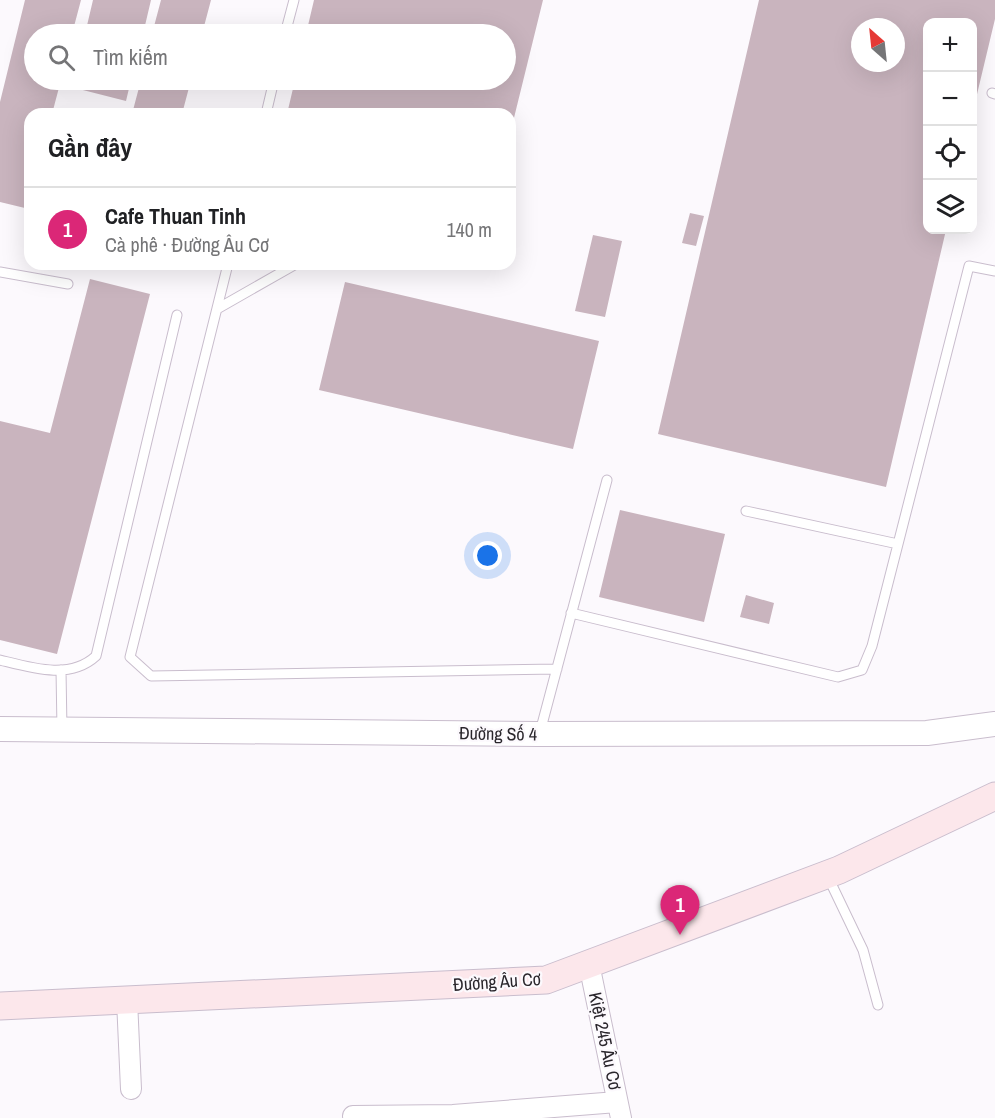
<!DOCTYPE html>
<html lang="vi">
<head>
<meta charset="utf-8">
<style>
  body { margin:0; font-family:"Archivo Narrow",sans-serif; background:#f2f2f2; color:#202124 }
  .controls { position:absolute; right:18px; top:18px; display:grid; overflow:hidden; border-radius:12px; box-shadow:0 6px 24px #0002 }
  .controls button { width:54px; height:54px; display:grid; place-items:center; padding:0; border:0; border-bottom:2px solid #e0e0e0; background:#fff; color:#202124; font:30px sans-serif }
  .compass { position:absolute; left:851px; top:18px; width:54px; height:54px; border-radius:50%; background:#fff; box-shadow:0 6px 24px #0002; rotate:333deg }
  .you { position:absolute; left:488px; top:556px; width:21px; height:21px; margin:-15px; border:4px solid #fff; border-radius:50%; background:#1a73e8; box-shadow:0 0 0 9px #1a73e833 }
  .badge { display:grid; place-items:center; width:39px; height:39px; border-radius:50%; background:#db2777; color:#fff; font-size:20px; font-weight:700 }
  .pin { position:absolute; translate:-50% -50px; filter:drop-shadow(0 2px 3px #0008) }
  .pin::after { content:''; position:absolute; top:32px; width:21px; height:18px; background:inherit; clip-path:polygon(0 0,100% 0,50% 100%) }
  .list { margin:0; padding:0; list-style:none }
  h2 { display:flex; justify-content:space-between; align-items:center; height:78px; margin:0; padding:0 24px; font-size:26px }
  h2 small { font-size:20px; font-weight:400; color:#757577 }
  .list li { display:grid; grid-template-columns:39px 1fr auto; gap:18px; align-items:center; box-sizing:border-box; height:84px; padding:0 24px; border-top:2px solid #e0e0e0 }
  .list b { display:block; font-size:22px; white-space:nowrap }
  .list p { margin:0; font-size:20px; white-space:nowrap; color:#757577 }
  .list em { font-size:20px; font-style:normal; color:#757577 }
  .icon { flex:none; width:33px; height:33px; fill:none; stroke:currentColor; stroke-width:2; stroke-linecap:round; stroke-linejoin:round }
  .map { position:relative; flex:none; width:995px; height:1118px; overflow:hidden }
  .search { position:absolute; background:#fff; box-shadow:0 6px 24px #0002; left:24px; top:24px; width:492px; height:66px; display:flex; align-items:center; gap:15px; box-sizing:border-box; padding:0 21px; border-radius:33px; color:#757577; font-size:22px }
  .panel { position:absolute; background:#fff; box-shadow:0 6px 24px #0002; left:24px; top:108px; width:492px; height:162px; border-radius:18px }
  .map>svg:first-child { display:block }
  .building { fill:#c9b4be; fill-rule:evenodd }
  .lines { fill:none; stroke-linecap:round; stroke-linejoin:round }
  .service-casing { stroke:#c9bdcd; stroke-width:11 }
  .minor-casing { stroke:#c9bdcd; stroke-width:22 }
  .tertiary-casing { stroke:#c9bdcd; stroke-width:26 }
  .secondary-casing { stroke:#c9bdcd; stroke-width:29 }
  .service { stroke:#fff; stroke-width:9 }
  .minor { stroke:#fff; stroke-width:20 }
  .tertiary { stroke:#fff; stroke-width:24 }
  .secondary { stroke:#fce7eb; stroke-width:27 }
  .labels { text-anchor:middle; stroke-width:4.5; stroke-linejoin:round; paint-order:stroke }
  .street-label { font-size:18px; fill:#2a262c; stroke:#fcf9fd }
</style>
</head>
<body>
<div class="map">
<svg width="995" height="1118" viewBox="0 0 995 1118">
  <rect width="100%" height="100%" fill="#fcf9fd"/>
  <path class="building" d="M25,0H81L72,34H34V80H61L52,114H30L29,209L0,202V102Z
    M93,0H151L143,34H85Z
    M161,0H211L202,34H152Z
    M314,0H543L511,130L510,114H287L295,80H506V34H306Z
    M759,0H995V19L973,111L972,22H928V230H946L886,487L658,434ZM860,27H896V63H860Z
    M73,80H131L126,101L71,87Z
    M141,80H191L182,114H132Z
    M690,213L704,216L696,246L682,243Z
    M593,235L622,241L605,317L575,311Z
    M90,279L150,294L57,654L0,640V421L50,433Z
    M345,282L599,341L573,449L319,390Z
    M620,510L725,534L704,622L599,597Z
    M746,595L774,603L769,624L740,617Z"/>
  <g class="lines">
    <defs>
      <path id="service" d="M285,34L294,0
        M992,93L995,94
        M266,114L274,80
        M228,264L130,657L151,676L557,669
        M0,272L68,284
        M217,309L296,264
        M746,511L898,544
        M571,613L838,677L862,670L872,646L969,266L995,271
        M0,660C32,668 70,680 96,656L177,315
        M61,670L62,730
        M540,732L607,480
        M828,877L863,950L878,1005"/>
      <path id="minor" d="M589,964L621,1118
        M127,1000L131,1089
        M353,1116L453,1115L617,1102"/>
      <path id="tertiary" d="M0,729L539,734L927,733L995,724"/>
      <path id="secondary" d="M0,1006L546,980L839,870L995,796"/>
    </defs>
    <use href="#service" class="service-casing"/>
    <use href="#minor" class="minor-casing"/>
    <use href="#tertiary" class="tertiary-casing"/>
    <use href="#secondary" class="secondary-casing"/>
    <use href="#service" class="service"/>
    <use href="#minor" class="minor"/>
    <use href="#tertiary" class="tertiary"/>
    <use href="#secondary" class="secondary"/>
  </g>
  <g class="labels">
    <g class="street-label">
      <text transform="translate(498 734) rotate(1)" y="6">Đường Số 4</text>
      <text transform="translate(497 982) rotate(-4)" y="6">Đường Âu Cơ</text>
      <text transform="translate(605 1041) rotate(78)" y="6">Kiệt 245 Âu Cơ</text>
    </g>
  </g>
</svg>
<div class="controls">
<button>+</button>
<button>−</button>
<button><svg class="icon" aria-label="locate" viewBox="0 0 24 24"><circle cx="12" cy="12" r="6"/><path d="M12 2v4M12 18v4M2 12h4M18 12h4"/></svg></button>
<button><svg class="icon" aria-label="layers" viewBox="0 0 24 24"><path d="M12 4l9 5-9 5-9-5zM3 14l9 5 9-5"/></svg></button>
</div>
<svg class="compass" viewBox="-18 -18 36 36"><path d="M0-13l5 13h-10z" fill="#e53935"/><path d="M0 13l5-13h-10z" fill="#757577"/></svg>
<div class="you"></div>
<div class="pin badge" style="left:680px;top:935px">1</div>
<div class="search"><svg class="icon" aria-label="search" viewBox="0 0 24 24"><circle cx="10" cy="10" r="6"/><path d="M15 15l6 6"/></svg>Tìm kiếm</div>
<section class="panel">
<h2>Gần đây<small></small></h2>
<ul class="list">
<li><span class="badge">1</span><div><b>Cafe Thuan Tinh</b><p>Cà phê · Đường Âu Cơ</p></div><em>140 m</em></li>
</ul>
</section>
</div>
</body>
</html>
